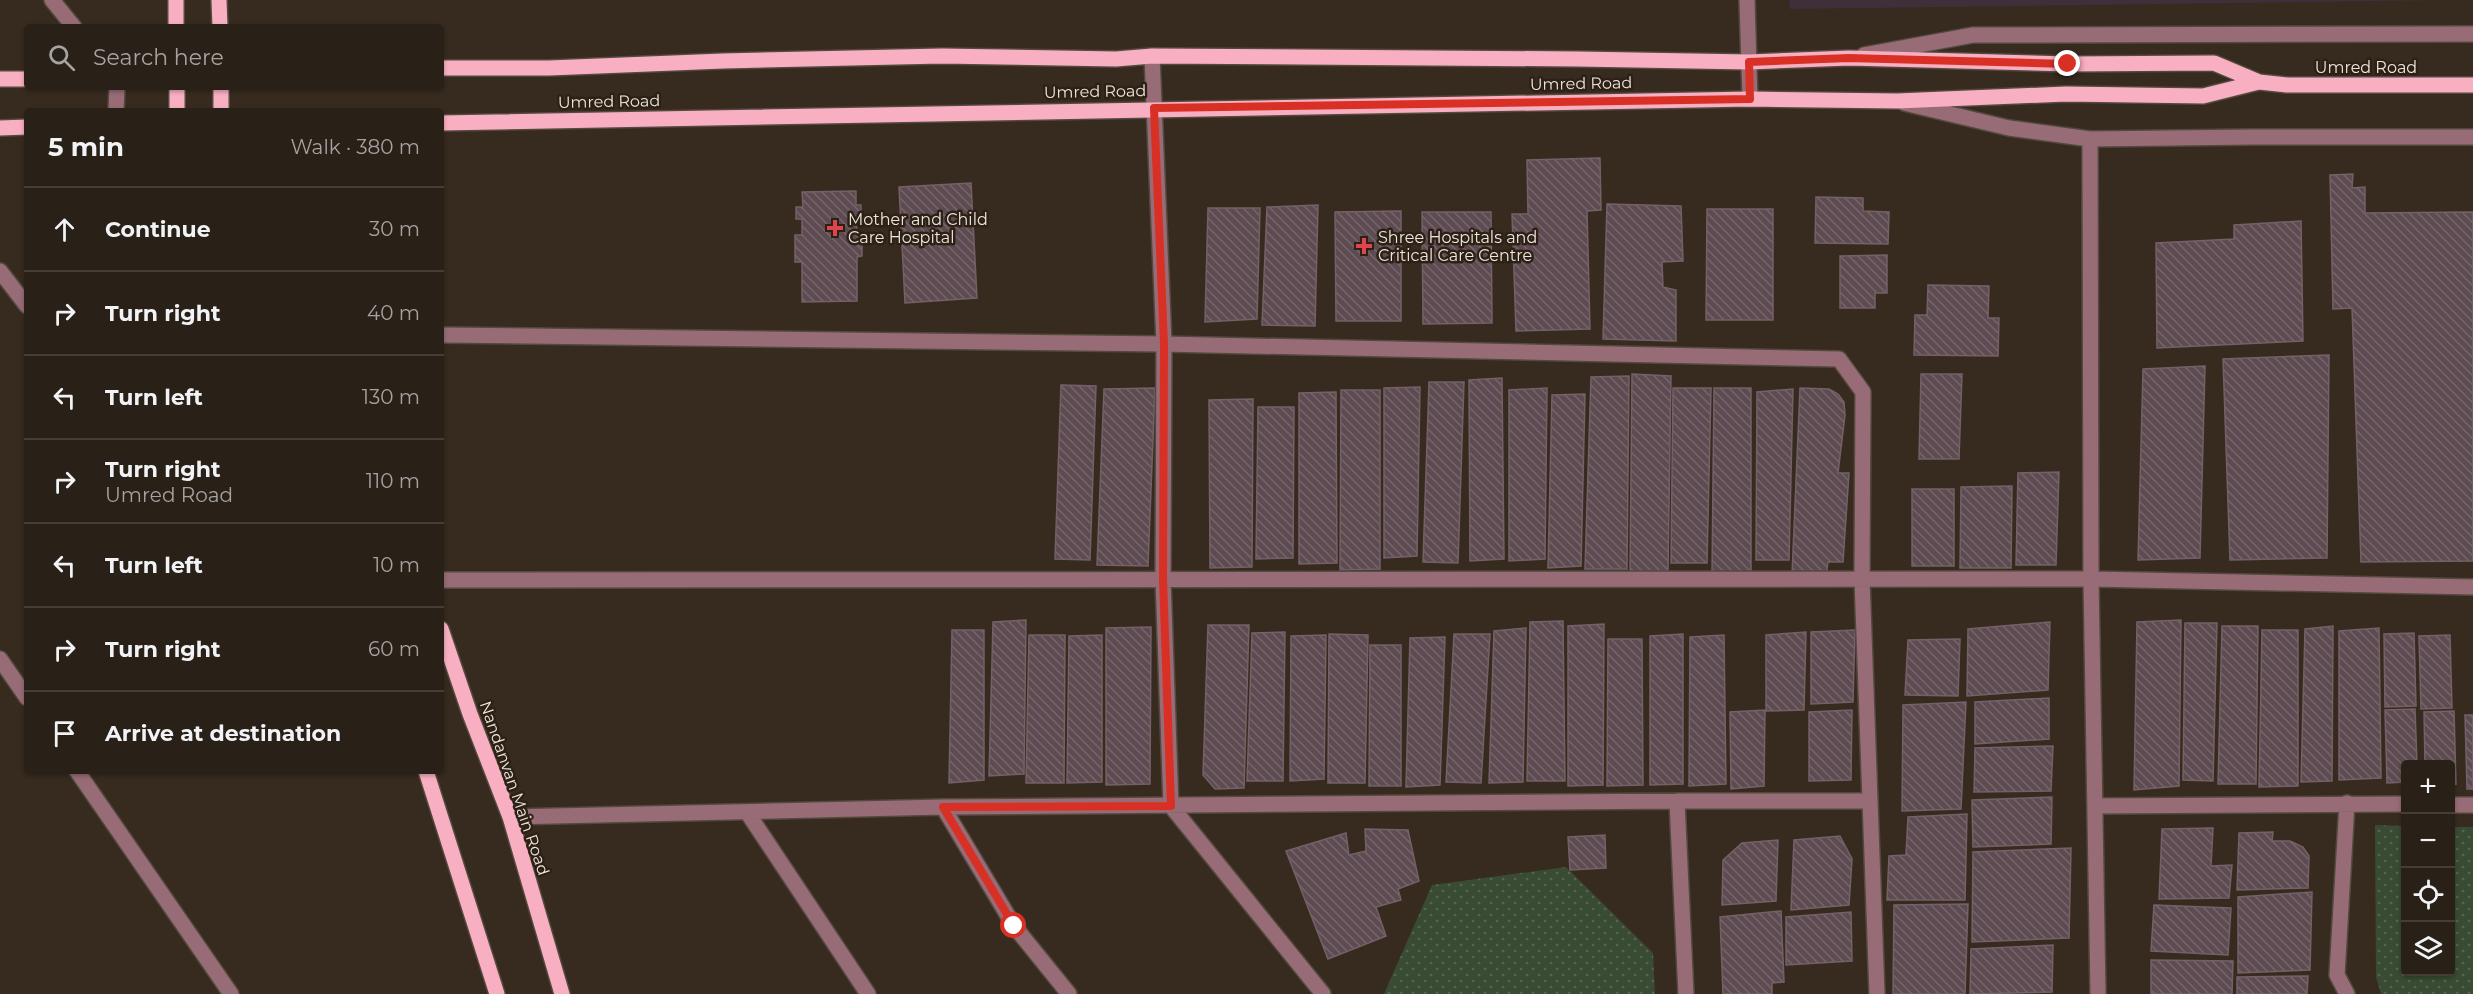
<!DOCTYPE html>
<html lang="en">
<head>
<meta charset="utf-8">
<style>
  body { margin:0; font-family:Montserrat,sans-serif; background:#312820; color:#f1f3f6 }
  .controls { position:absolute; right:18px; bottom:18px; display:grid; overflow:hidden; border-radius:6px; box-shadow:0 2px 4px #0004 }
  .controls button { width:54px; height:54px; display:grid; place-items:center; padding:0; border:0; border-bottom:2px solid #453e36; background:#292017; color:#f1f3f6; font:30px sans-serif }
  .stop { position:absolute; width:18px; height:18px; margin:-14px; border:4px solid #d93025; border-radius:50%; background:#fff }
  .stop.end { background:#d93025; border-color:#fff; box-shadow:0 2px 6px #0008 }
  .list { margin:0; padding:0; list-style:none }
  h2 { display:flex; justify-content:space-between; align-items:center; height:78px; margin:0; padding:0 24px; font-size:26px }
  h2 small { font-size:20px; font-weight:400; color:#a5a3a1 }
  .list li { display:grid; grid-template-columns:39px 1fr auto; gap:18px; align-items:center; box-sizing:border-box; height:84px; padding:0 24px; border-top:2px solid #453e36 }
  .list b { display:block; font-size:22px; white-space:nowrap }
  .list p { margin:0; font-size:20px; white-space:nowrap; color:#a5a3a1 }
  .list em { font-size:20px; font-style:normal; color:#a5a3a1 }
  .icon { flex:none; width:33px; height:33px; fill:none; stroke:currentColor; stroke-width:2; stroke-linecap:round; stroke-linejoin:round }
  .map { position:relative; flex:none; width:2473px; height:994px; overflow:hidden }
  .search { position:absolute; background:#292017; box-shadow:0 2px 4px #0004; left:24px; top:24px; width:420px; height:66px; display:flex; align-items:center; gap:15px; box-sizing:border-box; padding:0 21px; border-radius:6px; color:#a5a3a1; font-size:22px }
  .panel { position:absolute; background:#292017; box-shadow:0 2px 4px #0004; left:24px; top:108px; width:420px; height:666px; border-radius:6px }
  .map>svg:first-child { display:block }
  .education { fill:#3f2f3b }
  .park { fill:url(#park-dots) }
  .building { fill:url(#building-back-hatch); stroke:#746168; stroke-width:1.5 }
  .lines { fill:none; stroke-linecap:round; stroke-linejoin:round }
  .minor-casing { stroke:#54493e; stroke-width:18 }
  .major-casing { stroke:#54493e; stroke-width:18 }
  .minor { stroke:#986c77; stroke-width:15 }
  .major { stroke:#f9afc2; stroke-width:15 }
  .route { stroke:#d93025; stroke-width:8 }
  .health-dot { fill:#e0444e; stroke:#2d2116; stroke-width:2 }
  .labels { text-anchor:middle; stroke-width:5; stroke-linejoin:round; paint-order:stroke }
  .street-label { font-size:16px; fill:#eee6de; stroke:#2d2116 }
  .poi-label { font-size:16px; fill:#eee6de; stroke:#2d2116; text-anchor:start }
</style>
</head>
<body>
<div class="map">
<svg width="2473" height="994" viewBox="0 0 2473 994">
  <defs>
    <pattern id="park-dots" width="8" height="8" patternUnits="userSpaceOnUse" patternTransform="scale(1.5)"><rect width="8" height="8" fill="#394b32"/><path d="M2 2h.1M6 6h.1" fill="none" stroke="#56654f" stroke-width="1.8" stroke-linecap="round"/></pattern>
    <pattern id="building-back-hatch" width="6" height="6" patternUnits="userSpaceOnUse" patternTransform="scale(1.5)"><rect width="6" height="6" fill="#5e4b52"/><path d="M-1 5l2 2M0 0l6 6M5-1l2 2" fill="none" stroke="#75656a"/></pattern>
  </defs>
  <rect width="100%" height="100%" fill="#372b1f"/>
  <path class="education" d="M1789,0H2449L1790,9Z"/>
  <path class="park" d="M2375,825L2405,826L2406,972H2450L2451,827H2473V994H2381L2376,977Z
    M1566,867L1653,953L1655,994H1384L1432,885Z"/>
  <path class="building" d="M1600,158L1601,210L1587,211L1590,329L1516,331L1512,214H1528L1527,160Z
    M2353,174L2352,188L2365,187V213L2473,212V561L2361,562L2352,308L2333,309L2330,175Z
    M971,183L977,298L905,303L899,187Z
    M856,191V205H861V218H856L857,236H862V256L857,257V301L802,302V262H795V235H802V219H796V207H803L802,192Z
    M1816,197L1863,198V211L1889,212L1888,244L1815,243Z
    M1607,204L1681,206L1683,261L1662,262L1663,287L1676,290V341L1603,339Z
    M1318,205L1315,326L1262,325L1267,207Z
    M1208,208H1260L1257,319L1205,322Z
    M1707,209H1773V320H1706Z
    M1401,211V321H1336L1335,212Z
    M1422,212H1491L1492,323L1423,324Z
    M2301,221L2303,341L2157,348L2156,243L2234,239V225Z
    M1887,255V293H1875V308H1840V256Z
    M1928,285L1989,286L1988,318H1999L1998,356L1914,355L1915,315H1927Z
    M2329,355L2327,558L2230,560L2223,359Z
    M2205,366L2200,558L2138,560L2143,369Z
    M1632,374L1671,376L1668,571L1630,572Z
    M1921,374H1962L1959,459H1919Z
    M1629,376L1627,569H1585L1591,377Z
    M1502,378L1504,559L1470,561L1469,380Z
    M1429,382H1464L1458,563L1423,562Z
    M1061,385L1096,386L1090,560L1055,559Z
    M1420,387L1417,556L1384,558V388Z
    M1155,388L1148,566L1097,565L1104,389Z
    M1547,388L1545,559L1509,561V390Z
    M1673,388H1711L1707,563H1671Z
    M1714,388H1751V574L1712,575Z
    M1800,388L1829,389L1838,394L1844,402L1845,415L1838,473H1849L1843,562H1828L1826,577L1792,576Z
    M1793,389L1789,560H1756L1757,392Z
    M1341,390H1380V569L1340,570Z
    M1336,392L1337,563L1299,564V393Z
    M1585,394L1581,566L1548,568L1552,395Z
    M1253,399L1252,567L1210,568L1209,400Z
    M1258,407H1294L1293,558L1256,559Z
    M2059,472L2056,565H2016L2018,473Z
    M2012,486L2011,568H1960L1961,487Z
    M1912,489H1954V566H1912Z
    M1026,620L1024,774L989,776L993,622Z
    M2181,620L2179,786L2134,790L2137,622Z
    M1563,621L1565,781H1527L1530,622Z
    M2050,622L2048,690L1967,696L1968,629Z
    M2185,623H2217L2213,781L2183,780Z
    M1604,624L1603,785L1568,786V626Z
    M1208,625H1249L1244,788L1215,789L1203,775Z
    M2222,626H2258L2256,784H2218Z
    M2333,626L2332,781L2301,782L2305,629Z
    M1151,627L1150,784L1106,785V628Z
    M1526,628L1523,782L1489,783L1494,631Z
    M2379,628L2381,778L2339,780V631Z
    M952,630H984V780L949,783Z
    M1855,630L1853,702L1811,704V632Z
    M2262,630H2298V786L2259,787Z
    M1285,632L1283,781H1247L1252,633Z
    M1806,632L1804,710L1766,711V635Z
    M2414,633L2416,706L2385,707L2384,634Z
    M1329,634L1368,635L1365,783H1328Z
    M1454,634H1490L1481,783L1446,782Z
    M1683,634V784L1650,785V636Z
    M1029,635H1065L1064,783H1026Z
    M1102,635V782L1067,783L1069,636Z
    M1326,635L1324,779L1290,781L1291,636Z
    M1724,635L1726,784L1689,786L1690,637Z
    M2450,635L2452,708L2421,709L2419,636Z
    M1445,637L1440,785L1406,787L1410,638Z
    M1608,639H1642L1643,785L1607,786Z
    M1960,639L1958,696L1905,695L1908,640Z
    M1370,645H1401V786H1369Z
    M2049,698V739L1975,744V702Z
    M1966,702L1961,809L1902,811L1903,705Z
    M2415,709L2417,764H2406V782L2387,783L2385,710Z
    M1765,710L1764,786L1731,789L1730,712Z
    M1852,710L1851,780L1809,781V712Z
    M2454,711L2456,784L2450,785V764H2425L2424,712Z
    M2465,715H2473V789H2467Z
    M2053,746L2051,791L1974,792L1975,748Z
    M2052,797L2051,844L1973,847L1972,800Z
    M1967,814L1965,900H1887L1889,856L1906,855L1908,817Z
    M2213,828L2211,866L2232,865L2229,898L2159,899L2162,829Z
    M1365,829L1408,830L1419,881L1398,889L1401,900L1376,907L1386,936L1328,959L1286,851L1346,833L1349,855L1366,851Z
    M2273,832L2272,841H2290L2303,847L2309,856L2308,888L2237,890L2239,833Z
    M1605,835L1606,868L1570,870L1568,837Z
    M1840,836L1852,859L1849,905L1791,910L1794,840Z
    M1778,840L1776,901L1722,905L1723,860L1742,843Z
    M2071,848L2069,938L1972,942L1973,852Z
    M2312,892L2310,970L2238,973V897Z
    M1968,904L1965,994H1893L1894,905Z
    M2154,905L2231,908L2228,955L2151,951Z
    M1781,911L1784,982L1772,983V994H1723L1720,917Z
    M1851,912L1852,961L1786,965V917Z
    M2053,945L2052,992L1970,994L1971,949Z
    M2151,960L2233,961L2232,994H2151Z
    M2308,976L2307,994H2237V977Z"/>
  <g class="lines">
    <defs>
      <path id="minor" d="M52,0L74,27
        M1747,0L1750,99
        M1864,55L1973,35L2473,34
        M1152,56L1164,344L1163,579L1171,806L1323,994
        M1904,103L2009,128L2090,139L2252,137H2473
        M116,111L117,87
        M2090,139L2091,579L2098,994
        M0,271L27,306
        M441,335L1164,344L1839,359L1863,392L1862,579L1877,994
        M441,580L2091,579L2473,587
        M0,659L27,698
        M77,771L231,994
        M2450,805H2473
        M2095,806L2406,804
        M943,807L1014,926L1069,994
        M747,812L868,994
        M510,817L943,807L1677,801
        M1686,994L1677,801H1870
        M2347,994L2337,975L2347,803"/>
      <path id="major" d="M176,0V27
        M219,0L220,27
        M441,68H549L723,61L942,56L1116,59L1152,56L1578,59L1749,62L1849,58L2068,64L2214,63L2259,82
        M0,79H27
        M177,87V111
        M221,87V111
        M441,123L1750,99L1897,101L2066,94L2203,96L2259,82L2287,85H2473
        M0,128L27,127
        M441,629L470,714L510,817L562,994
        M426,771L497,994"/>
    </defs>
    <use href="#minor" class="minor-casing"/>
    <use href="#major" class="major-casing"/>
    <use href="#minor" class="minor"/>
    <use href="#major" class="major"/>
  </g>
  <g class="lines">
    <path class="route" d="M1014,926L943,807L1171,806L1163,579L1164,344L1154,108L1750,99L1749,62L1849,58L2068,64"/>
  </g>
  <g class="health-dot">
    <path d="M832 219h6v6h6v6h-6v6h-6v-6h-6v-6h6z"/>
    <path d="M1361 237h6v6h6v6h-6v6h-6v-6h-6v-6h6z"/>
  </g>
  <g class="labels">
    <g class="street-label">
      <text x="2366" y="73">Umred Road</text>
      <text transform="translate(1581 83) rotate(-1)" y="6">Umred Road</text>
      <text transform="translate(1095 91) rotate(-1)" y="6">Umred Road</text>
      <text transform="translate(609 101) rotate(-1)" y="6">Umred Road</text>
      <text transform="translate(515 788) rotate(71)" y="6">Nandanvan Main Road</text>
    </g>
    <g class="poi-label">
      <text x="848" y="225">Mother and Child<tspan x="848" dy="18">Care Hospital</tspan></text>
      <text x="1378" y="243">Shree Hospitals and<tspan x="1378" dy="18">Critical Care Centre</tspan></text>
    </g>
  </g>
</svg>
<div class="controls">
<button>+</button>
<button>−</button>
<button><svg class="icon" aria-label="locate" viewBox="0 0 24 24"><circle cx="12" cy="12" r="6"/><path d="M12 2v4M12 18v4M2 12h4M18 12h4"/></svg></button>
<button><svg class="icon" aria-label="layers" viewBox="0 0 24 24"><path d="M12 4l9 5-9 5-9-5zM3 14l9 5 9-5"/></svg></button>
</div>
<div class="stop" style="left:1014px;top:926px"></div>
<div class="stop end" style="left:2068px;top:64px"></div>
<div class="search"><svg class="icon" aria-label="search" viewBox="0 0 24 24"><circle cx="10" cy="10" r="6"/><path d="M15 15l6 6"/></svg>Search here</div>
<section class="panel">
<h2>5 min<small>Walk · 380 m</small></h2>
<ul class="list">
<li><svg class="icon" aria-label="ahead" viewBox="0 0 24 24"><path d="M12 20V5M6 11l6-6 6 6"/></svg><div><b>Continue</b></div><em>30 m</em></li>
<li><svg class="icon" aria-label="right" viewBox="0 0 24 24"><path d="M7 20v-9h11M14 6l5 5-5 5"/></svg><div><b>Turn right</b></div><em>40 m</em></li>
<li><svg class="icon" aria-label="left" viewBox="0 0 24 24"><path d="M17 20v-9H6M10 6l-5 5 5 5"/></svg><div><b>Turn left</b></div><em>130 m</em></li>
<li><svg class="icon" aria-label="right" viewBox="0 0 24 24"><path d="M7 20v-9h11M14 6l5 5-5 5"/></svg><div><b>Turn right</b><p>Umred Road</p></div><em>110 m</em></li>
<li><svg class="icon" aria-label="left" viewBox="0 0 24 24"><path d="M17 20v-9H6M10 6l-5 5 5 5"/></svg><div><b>Turn left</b></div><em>10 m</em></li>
<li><svg class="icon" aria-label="right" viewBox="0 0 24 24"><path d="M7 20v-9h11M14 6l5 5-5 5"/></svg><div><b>Turn right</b></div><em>60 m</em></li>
<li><svg class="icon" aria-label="arrive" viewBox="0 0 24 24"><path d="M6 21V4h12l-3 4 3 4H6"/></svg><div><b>Arrive at destination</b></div></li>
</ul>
</section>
</div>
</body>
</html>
